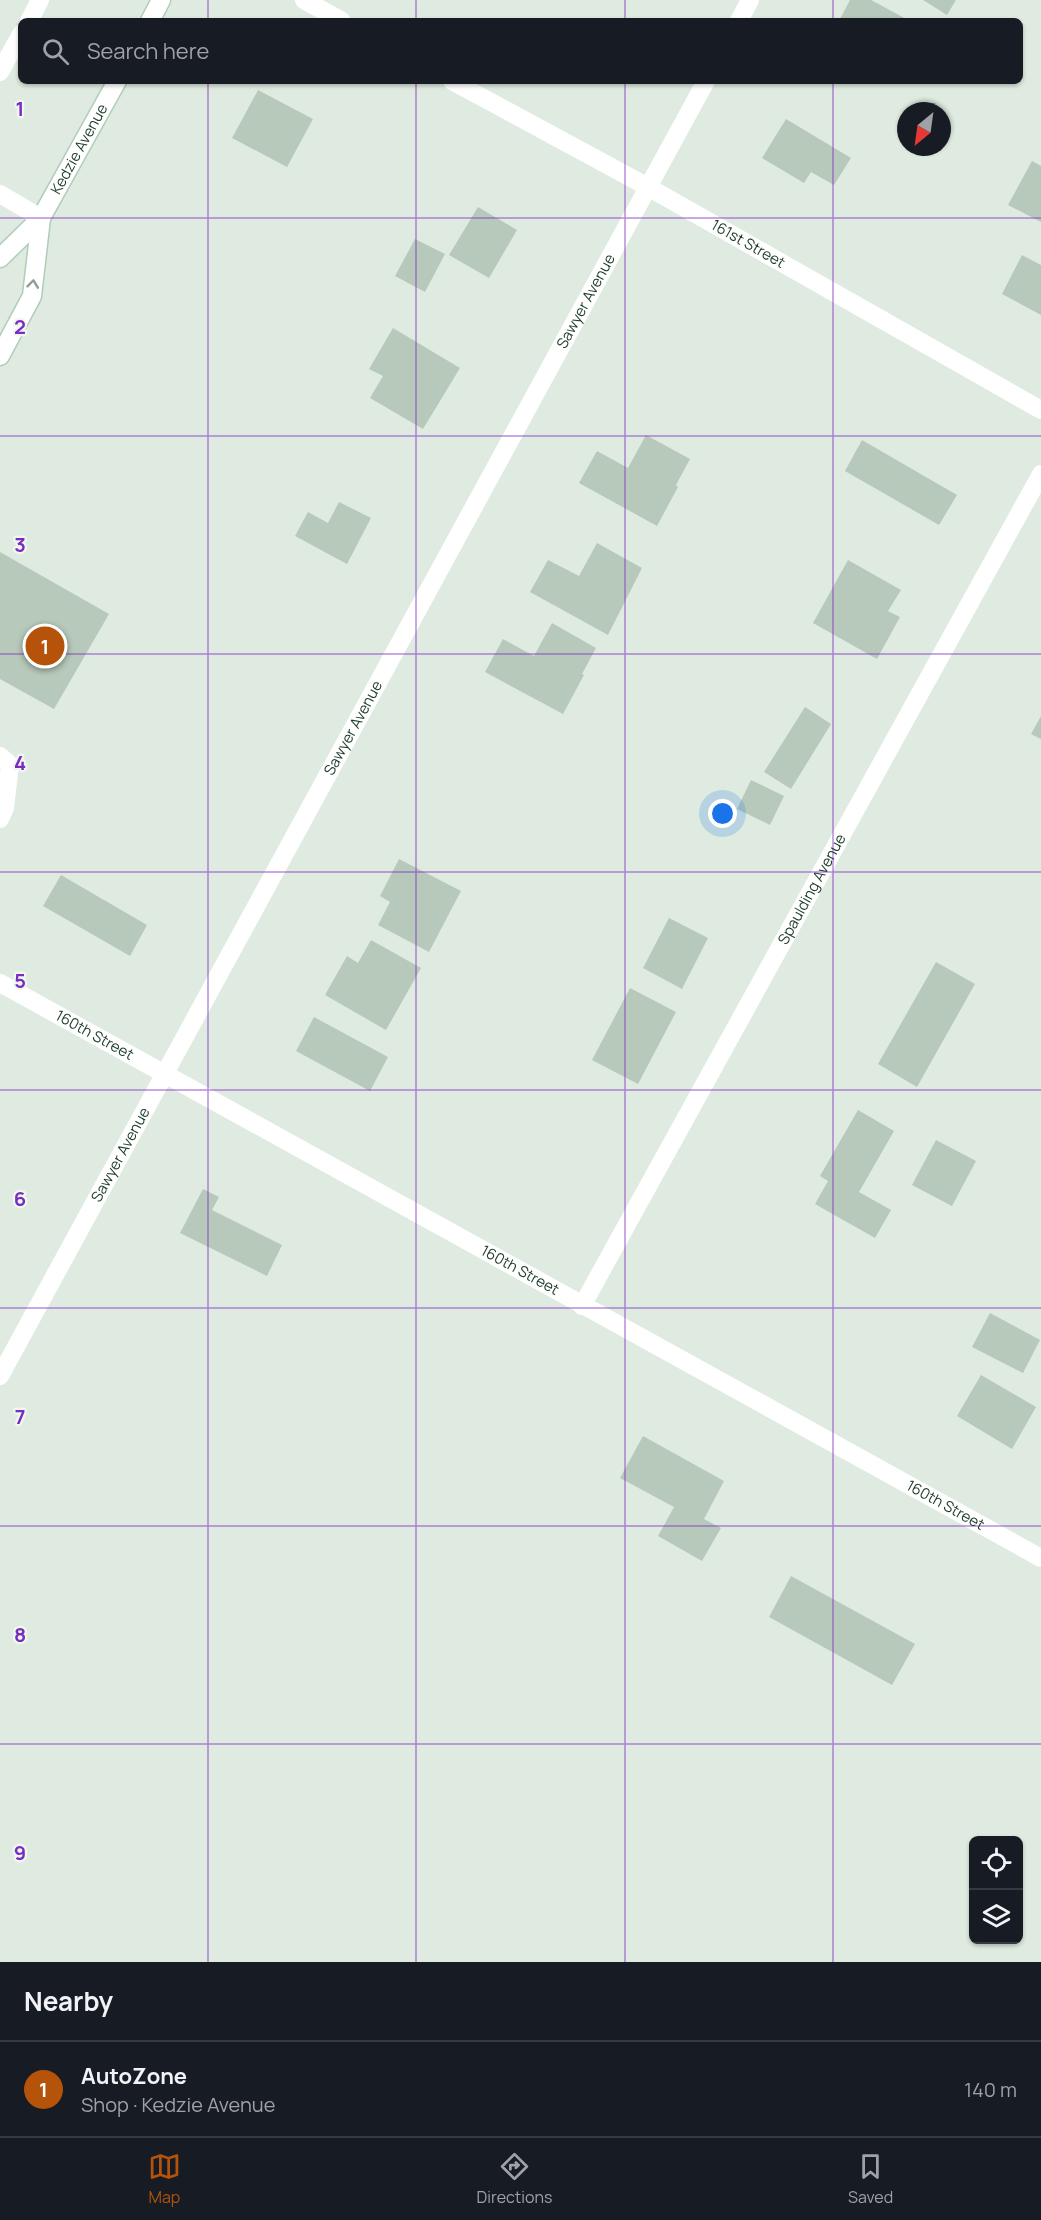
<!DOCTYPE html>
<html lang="en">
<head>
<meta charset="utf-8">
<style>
  body { margin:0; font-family:Manrope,sans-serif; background:#20242c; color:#f1f3f6 }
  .controls { position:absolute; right:18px; bottom:18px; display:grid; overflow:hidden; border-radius:9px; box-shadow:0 2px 4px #0004 }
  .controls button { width:54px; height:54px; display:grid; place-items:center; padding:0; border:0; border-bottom:2px solid #363941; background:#171b24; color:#f1f3f6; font:30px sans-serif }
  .compass { position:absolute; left:897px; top:102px; width:54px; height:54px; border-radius:50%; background:#171b24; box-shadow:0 2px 4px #0004; rotate:209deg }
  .you { position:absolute; left:723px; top:814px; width:21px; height:21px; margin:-15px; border:4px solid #fff; border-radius:50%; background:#1a73e8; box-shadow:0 0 0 9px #1a73e833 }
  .badge { display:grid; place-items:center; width:39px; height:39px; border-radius:50%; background:#b45309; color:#fff; font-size:20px; font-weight:700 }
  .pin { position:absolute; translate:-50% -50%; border:3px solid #fff; box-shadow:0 2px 6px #0006 }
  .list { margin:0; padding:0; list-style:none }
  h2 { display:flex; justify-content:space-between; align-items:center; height:78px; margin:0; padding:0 24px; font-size:26px }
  h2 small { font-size:20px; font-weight:400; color:#9ea1a6 }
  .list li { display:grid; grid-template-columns:39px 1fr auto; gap:18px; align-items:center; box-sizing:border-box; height:96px; padding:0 24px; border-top:2px solid #363941 }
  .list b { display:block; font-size:22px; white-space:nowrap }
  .list p { margin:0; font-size:20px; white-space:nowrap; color:#9ea1a6 }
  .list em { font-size:20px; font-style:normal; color:#9ea1a6 }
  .icon { flex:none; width:33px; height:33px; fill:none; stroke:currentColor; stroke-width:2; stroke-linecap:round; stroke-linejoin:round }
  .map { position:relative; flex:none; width:1041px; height:1962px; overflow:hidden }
  .search { position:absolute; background:#171b24; box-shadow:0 2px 4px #0004; left:18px; right:18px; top:18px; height:66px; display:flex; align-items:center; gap:15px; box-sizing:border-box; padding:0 21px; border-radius:9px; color:#9ea1a6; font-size:22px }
  .sheet { height:174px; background:#171b24 }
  nav { display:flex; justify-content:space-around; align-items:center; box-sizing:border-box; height:84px; border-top:2px solid #363941; background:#171b24; font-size:16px; color:#9ea1a6 }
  nav a { display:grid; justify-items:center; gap:3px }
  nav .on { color:#b45309 }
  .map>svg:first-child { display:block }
  .building { fill:#b7c9bb }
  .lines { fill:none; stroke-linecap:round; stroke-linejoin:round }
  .secondary-casing { stroke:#b1ccb8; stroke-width:21 }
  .service { stroke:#fff; stroke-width:18 }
  .minor { stroke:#fff; stroke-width:18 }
  .secondary { stroke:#fff; stroke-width:18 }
  .oneway { stroke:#8f9e94 }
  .grid { fill:none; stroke:#7b2cbf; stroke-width:1.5; stroke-opacity:0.55 }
  .labels { text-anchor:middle; stroke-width:4.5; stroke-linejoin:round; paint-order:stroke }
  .street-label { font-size:15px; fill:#1f3c29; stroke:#eff8f0 }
  .grid-label { font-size:20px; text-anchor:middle; font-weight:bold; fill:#7b2cbf; stroke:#eff8f0; stroke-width:4.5; stroke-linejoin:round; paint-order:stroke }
</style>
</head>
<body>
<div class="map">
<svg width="1041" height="1962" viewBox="0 0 1041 1962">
  <rect width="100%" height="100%" fill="#dfebe1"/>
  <path class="building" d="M850,0H871L910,21H839Z
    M923,0H956L947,15Z
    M258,90L313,119L287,167L232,138Z
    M786,119L851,158L834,185L811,172L804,183L762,158Z
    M1032,161L1041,166V222L1008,205Z
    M478,207L517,230L489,278L449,255Z
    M415,239L445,254L425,292L395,276Z
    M1022,255L1041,265V315L1002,294Z
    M393,328L460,368L423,429L370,398L383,376L369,369Z
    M646,435L690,459L676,485L678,487L657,526L579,483L597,451L628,468Z
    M862,440L957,495L939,525L845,471Z
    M339,502L371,518L347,564L295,536L308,512L328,523Z
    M597,543L642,568L608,635L530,592L548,560L579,576Z
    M0,552L109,614L54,709L0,679Z
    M848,560L901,590L888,611L900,617L877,659L813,623Z
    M552,623L596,648L582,674L584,675L563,714L485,672L503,639L534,656Z
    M805,707L831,724L791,789L764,772Z
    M1041,716V739L1031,734Z
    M751,780L784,796L770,825L737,809Z
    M399,859L461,891L429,952L378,925L390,902L380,896Z
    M61,875L147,925L130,956L43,906Z
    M669,918L708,938L682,989L643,968Z
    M371,940L421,968L386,1030L325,995L347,956L358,963Z
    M936,962L975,984L917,1087L878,1064Z
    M630,988L676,1012L638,1084L592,1060Z
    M314,1017L388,1057L370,1091L296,1051Z
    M858,1110L894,1131L859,1192L891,1210L875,1238L815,1204L828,1181L820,1176Z
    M936,1140L976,1161L952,1206L912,1185Z
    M203,1189L219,1197L212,1210L282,1245L267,1276L180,1233Z
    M990,1313L1040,1340L1023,1373L972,1347Z
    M981,1375L1036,1407L1012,1449L957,1416Z
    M643,1436L724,1481L704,1519L721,1528L702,1561L658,1536L674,1507L620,1478Z
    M791,1576L915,1644L892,1685L769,1617Z"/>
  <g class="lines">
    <defs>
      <g id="secondary">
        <path d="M150,21L161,0"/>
        <path id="s5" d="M0,258L41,218L117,81"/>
        <path d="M0,356L32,296L41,218"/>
      </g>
    </defs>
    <use href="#secondary" class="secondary-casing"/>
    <path class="service" d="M0,756L10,765L5,808L0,819"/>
    <g class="minor">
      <path d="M304,0L342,21"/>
      <path d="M29,21L40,0"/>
      <path d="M739,21L750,0"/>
      <path d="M0,72L21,34"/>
      <path id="s1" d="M452,81L648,187L1041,410"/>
      <path d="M0,194L41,218"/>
      <path id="s2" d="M0,983L1041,1558"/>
      <path id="s3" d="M582,1306L1041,474"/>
      <path id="s4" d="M0,1376L706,81"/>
    </g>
    <use href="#secondary" class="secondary"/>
  </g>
  <defs><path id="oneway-chevron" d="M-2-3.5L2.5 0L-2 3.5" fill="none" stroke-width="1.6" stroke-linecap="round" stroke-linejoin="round" transform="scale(1.5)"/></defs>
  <use class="oneway" href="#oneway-chevron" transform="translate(33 284) rotate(-83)"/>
  <path class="grid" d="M208,0V21M416,0V21M625,0V21M833,0V21M208,81V1962M416,81V1962M625,81V1962M833,81V1962M0,218H1041M0,436H1041M0,654H1041M0,872H1041M0,1090H1041M0,1308H1041M0,1526H1041M0,1744H1041"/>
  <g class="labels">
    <g class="street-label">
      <text dy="5" stroke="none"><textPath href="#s5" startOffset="136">Kedzie Avenue</textPath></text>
      <text dy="5" stroke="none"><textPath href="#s1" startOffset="338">161st Street</textPath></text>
      <text dy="5" stroke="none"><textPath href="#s4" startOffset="1224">Sawyer Avenue</textPath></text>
      <text dy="5" stroke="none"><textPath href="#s4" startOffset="738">Sawyer Avenue</textPath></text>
      <text dy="5" stroke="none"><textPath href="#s3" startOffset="476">Spaulding Avenue</textPath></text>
      <text dy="5" stroke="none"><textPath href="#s2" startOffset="108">160th Street</textPath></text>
      <text dy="5" stroke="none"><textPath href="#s4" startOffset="252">Sawyer Avenue</textPath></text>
      <text dy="5" stroke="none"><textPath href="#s2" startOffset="594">160th Street</textPath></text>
      <text dy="5" stroke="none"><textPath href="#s2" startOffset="1080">160th Street</textPath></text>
    </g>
  </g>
  <g class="grid-label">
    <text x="20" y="116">1</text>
    <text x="20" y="334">2</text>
    <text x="20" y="552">3</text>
    <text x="20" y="770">4</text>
    <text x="20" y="988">5</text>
    <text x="20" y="1206">6</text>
    <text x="20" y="1424">7</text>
    <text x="20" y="1642">8</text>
    <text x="20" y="1860">9</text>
  </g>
</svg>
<div class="controls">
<button><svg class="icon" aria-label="locate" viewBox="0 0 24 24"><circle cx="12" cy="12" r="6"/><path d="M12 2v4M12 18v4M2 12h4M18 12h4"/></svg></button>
<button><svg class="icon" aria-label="layers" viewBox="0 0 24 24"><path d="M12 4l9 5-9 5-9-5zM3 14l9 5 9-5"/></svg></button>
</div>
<svg class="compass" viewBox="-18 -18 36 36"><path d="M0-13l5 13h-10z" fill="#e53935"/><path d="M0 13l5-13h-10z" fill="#9ea1a6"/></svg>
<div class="you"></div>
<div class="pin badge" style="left:45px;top:646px">1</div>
<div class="search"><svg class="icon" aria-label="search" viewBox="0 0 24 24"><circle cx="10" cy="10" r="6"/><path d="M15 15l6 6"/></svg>Search here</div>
</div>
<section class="sheet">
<h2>Nearby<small></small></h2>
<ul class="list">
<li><span class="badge">1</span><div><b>AutoZone</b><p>Shop · Kedzie Avenue</p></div><em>140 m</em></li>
</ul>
</section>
<nav>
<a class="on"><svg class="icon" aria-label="map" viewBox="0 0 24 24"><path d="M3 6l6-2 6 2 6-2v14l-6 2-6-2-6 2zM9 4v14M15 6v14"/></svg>Map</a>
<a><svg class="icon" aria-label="directions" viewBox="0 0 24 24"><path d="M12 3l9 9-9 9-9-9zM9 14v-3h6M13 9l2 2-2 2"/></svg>Directions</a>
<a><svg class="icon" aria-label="saved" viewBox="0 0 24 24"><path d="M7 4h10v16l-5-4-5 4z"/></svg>Saved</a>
</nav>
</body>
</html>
